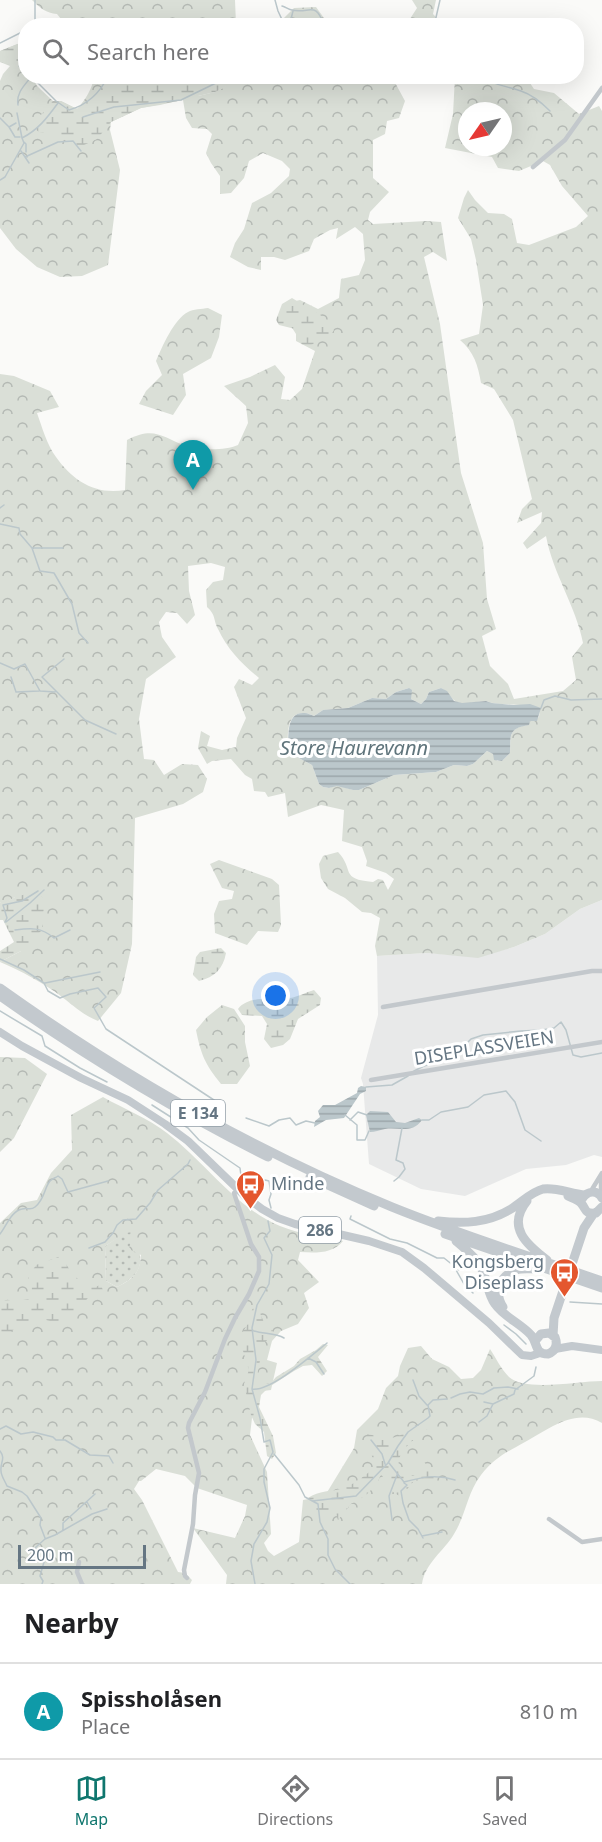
<!DOCTYPE html>
<html lang="en">
<head>
<meta charset="utf-8">
<style>
  body { margin:0; font-family:"Noto Sans",sans-serif; background:#f6f6f6; color:#202124 }
  .compass { position:absolute; left:458px; top:102px; width:54px; height:54px; border-radius:50%; background:#fff; box-shadow:0 6px 24px #0002; rotate:236deg }
  .scale { position:absolute; left:18px; bottom:15px; width:128px; box-sizing:border-box; padding-left:6px; border:3px solid #657683; border-top:0; font-size:16px; line-height:21px; white-space:nowrap; color:#657683; -webkit-text-stroke:4px #fff; paint-order:stroke }
  .you { position:absolute; left:276px; top:996px; width:21px; height:21px; margin:-15px; border:4px solid #fff; border-radius:50%; background:#1a73e8; box-shadow:0 0 0 9px #1a73e833 }
  .badge { display:grid; place-items:center; width:39px; height:39px; border-radius:50%; background:#0f766e; color:#fff; font-size:20px; font-weight:700 }
  .pin { position:absolute; translate:-50% -50px; filter:drop-shadow(0 2px 3px #0008) }
  .pin::after { content:''; position:absolute; top:32px; width:21px; height:18px; background:inherit; clip-path:polygon(0 0,100% 0,50% 100%) }
  .list { margin:0; padding:0; list-style:none }
  h2 { display:flex; justify-content:space-between; align-items:center; height:78px; margin:0; padding:0 24px; font-size:26px }
  h2 small { font-size:20px; font-weight:400; color:#757577 }
  .list li { display:grid; grid-template-columns:39px 1fr auto; gap:18px; align-items:center; box-sizing:border-box; height:96px; padding:0 24px; border-top:2px solid #e0e0e0 }
  .list b { display:block; font-size:22px; white-space:nowrap }
  .list p { margin:0; font-size:20px; white-space:nowrap; color:#757577 }
  .list em { font-size:20px; font-style:normal; color:#757577 }
  .icon { flex:none; width:33px; height:33px; fill:none; stroke:currentColor; stroke-width:2; stroke-linecap:round; stroke-linejoin:round }
  .map { position:relative; flex:none; width:602px; height:1584px; overflow:hidden }
  .search { position:absolute; background:#fff; box-shadow:0 6px 24px #0002; left:18px; right:18px; top:18px; height:66px; display:flex; align-items:center; gap:15px; box-sizing:border-box; padding:0 21px; border-radius:24px; color:#757577; font-size:22px }
  .sheet { height:174px; background:#fff }
  nav { display:flex; justify-content:space-around; align-items:center; box-sizing:border-box; height:84px; border-top:2px solid #e0e0e0; background:#fff; font-size:16px; color:#757577 }
  nav a { display:grid; justify-items:center; gap:3px }
  nav .on { color:#0f766e }
  .map>svg:first-child { display:block }
  .built { fill:#e8e9e9 }
  .grass { fill:url(#grass-dots) }
  .forest { fill:url(#forest-crowns); fill-rule:evenodd }
  .wetland { fill:url(#wetland-marsh) }
  .water { fill:url(#water-rules) }
  .lines { fill:none; stroke-linecap:round; stroke-linejoin:round }
  .stream { stroke:#bbc7cb; stroke-width:1.5 }
  .street { stroke:#c3c8cc; stroke-width:4.5 }
  .primary { stroke:#c3c9ce; stroke-width:8 }
  .highway { stroke:#c3c9ce; stroke-width:9 }
  .labels { text-anchor:middle; stroke-width:6; stroke-linejoin:round; paint-order:stroke }
  .shield { fill:#fff; stroke:#939fa8; stroke-width:1.5 }
  .shield-label { font-size:16px; font-weight:bold; fill:#657683 }
  .street-label { font-size:18px; fill:#657683; stroke:#fff }
  .poi-label { font-size:18px; fill:#657683; stroke:#fff; text-anchor:start }
  .water-label { font-size:20px; font-style:italic; fill:#60757c; stroke:#fff }
</style>
</head>
<body>
<div class="map">
<svg width="602" height="1584" viewBox="0 0 602 1584">
  <defs>
    <pattern id="grass-dots" width="8" height="8" patternUnits="userSpaceOnUse" patternTransform="scale(1.5)"><rect width="8" height="8" fill="#dadfd7"/><path d="M2 2h.1M6 6h.1" fill="none" stroke="#b4b9b4" stroke-width="1.8" stroke-linecap="round"/></pattern>
    <pattern id="forest-crowns" width="20" height="18" patternUnits="userSpaceOnUse" patternTransform="scale(1.5)"><rect width="20" height="18" fill="#dadfd7"/><path d="M2 6a3 3 0 1 1 6 0M12 15a3 3 0 1 1 6 0" fill="none" stroke="#b4b9b4"/></pattern>
    <pattern id="wetland-marsh" width="20" height="14" patternUnits="userSpaceOnUse" patternTransform="scale(1.5)"><rect width="20" height="14" fill="#dadfd7"/><path d="M1 5h8M5 5V1M11 12h8M15 12V8" fill="none" stroke="#b4b9b4"/></pattern>
    <pattern id="water-rules" width="6" height="5" patternUnits="userSpaceOnUse" patternTransform="scale(1.5)"><rect width="6" height="5" fill="#bbc7cb"/><path d="M0 2.5h6" fill="none" stroke="#9ca6aa"/></pattern>
  </defs>
  <rect width="100%" height="100%" fill="#fafaf8"/>
  <path class="built" d="M602,900V1157L594,1155L566,1165L526,1169L465,1196L421,1189L369,1164L363,1084L361,1078L378,1015L377,956L427,953L478,957L514,947L545,934L580,909Z"/>
  <path class="grass" d="M126,1232H133C143,1259 147,1272 117,1287L106,1281L105,1246Z"/>
  <path class="forest" d="M32,0H235L236,24L234,26L61,25V19L57,14C46,13 40,8 32,0Z
    M412,0H436L433,14L443,25H406L417,8Z
    M316,7L329,25H277L294,8Z
    M25,41L26,76L32,77L37,86L53,101H61L77,109C86,99 92,89 94,77L146,76L198,96L215,92L243,77H392L405,101L399,118L387,121L385,134L373,140V178L389,192L370,212L368,220L373,224L426,221L441,222L447,261L433,252L424,257L440,324L461,473L483,543L487,599L496,629L482,636L490,666L508,684L514,699L563,691L576,680L572,657L583,643C576,606 553,574 546,536L527,549L523,543L541,523L542,512L517,523L522,509L532,499L513,420L494,389L481,383C478,365 474,352 460,340L479,334L483,305L476,260L471,239L458,218L464,198L468,190L475,200L488,213L504,214L512,219L517,243L529,245L576,227L588,216L562,186L550,165L543,161L519,171L498,168L492,157L445,148L453,114L455,77H526L534,89L554,93L579,114L599,106L602,111V900L580,909L545,934L514,947L478,958L427,953L377,956L375,946L380,918L371,913L362,912L345,898L328,889L321,878L319,864L323,856L338,852C355,870 339,879 373,882L378,879L383,880L388,890L394,879L386,873L366,866L367,861L362,847L342,841L344,810L321,805L288,817L285,793L268,797L265,792L254,791L252,779L245,775L231,759L212,761L207,764L198,748L201,731L210,736L207,746L222,750L236,747L237,738L246,718L234,687L239,679L252,685L259,678C242,664 227,649 218,629C213,619 216,615 207,607L206,590L213,582L223,580L225,567L211,563L188,566L189,591L195,615L187,624L177,613L166,612L159,622L162,637L176,657L146,679L139,719L144,759L154,760L164,775L182,764L198,765L207,779L203,792L183,804L135,818L132,944L121,993L98,1021C83,1015 75,1007 62,997C44,983 21,971 0,962L21,951L15,897L3,905L0,902V374L14,376L50,391L59,407L37,413C42,427 47,445 56,457C73,481 95,495 125,490L127,440C155,426 161,437 186,446C200,450 224,451 238,445L248,423L246,406L224,386L250,377L275,365L285,377L281,399L290,400L302,389L315,351L296,341V334L287,320L291,302L300,300L318,309L339,298L341,279L359,275L365,260L363,234L355,227L336,239L338,228L330,230L314,239L309,251L285,260L274,257H261V270L248,267L230,257L235,243L244,229L252,203L271,193L289,176L290,169L282,161L263,153L249,161L244,178L231,193L220,194V176L211,163L206,153L212,134L207,129L192,128L186,118L183,100L141,108L111,122L110,130L120,170L108,265L82,276L60,277L37,267L16,249L0,228V81L3,74L10,66L0,62V51ZM467,111H503V147H467ZM409,688L411,699L421,704L426,699L429,692L441,688C449,692 451,701 460,703C467,705 476,701 484,701C491,701 486,702 493,703C510,706 524,703 540,708L539,717L530,721L527,725C507,728 511,739 510,753L502,761H497L493,754L487,751L473,764L467,766L454,765L436,772L394,775L359,790H353L337,785L329,788L323,787L319,784L312,765L295,756L288,749C288,738 285,711 305,713C308,713 311,715 314,716L323,710L348,708L372,698L386,699L396,692Z
    M208,308L222,315L219,337L211,358L183,374L186,395L173,415L139,404L146,391L162,375L156,361C162,347 174,319 188,312C193,309 202,309 208,308Z
    M219,860L272,879L279,885L281,925L278,932L258,931L247,945L215,933L214,914L219,901L232,899L234,891L222,888L210,864Z
    M222,1005L234,1009L245,1026V1042L250,1066L237,1084H221C205,1064 201,1055 196,1030L207,1017Z
    M0,1057L25,1058L47,1074L14,1138L0,1152Z
    M103,1097C124,1109 148,1118 167,1133C204,1161 237,1209 280,1226C300,1234 322,1237 343,1241C333,1254 315,1253 300,1252L298,1260L319,1282L304,1293L309,1308L298,1324L281,1331L272,1341L267,1360L277,1363L271,1390L255,1392L250,1435L267,1472L271,1534L264,1543L268,1551L274,1556L299,1542L303,1500L319,1497L326,1494L354,1448L357,1430L378,1409L386,1388L398,1376L400,1366L408,1348L421,1346L432,1359L449,1367L461,1379L473,1378L481,1370L490,1349C496,1358 501,1369 509,1377C525,1392 579,1381 602,1381V1423C575,1407 548,1430 525,1442C507,1452 494,1458 481,1475C467,1493 466,1515 454,1534C444,1551 425,1563 422,1584H226L227,1575L193,1528L235,1538L245,1516L247,1505L197,1488L185,1476L156,1469L141,1481H139L134,1489L142,1500L178,1572L185,1573L192,1580L190,1584H0V1223L21,1203L37,1200L51,1173L72,1150L71,1115ZM133,1232L129,1249L141,1255C140,1273 133,1279 117,1287L106,1281L105,1246L126,1233Z"/>
  <path class="wetland" d="M25,41V69L0,62V51Z
    M146,77H240L238,81L215,92L160,105L141,108L111,122L97,139L84,145H73L58,136L39,132L30,125L33,117L40,116L53,101H61L75,108L86,110L108,98L128,79Z
    M292,298L325,318L334,330L330,336L309,346L301,344L299,330L279,325L276,320L282,304Z
    M38,891L49,907L43,912L42,930L21,951L0,962V951L14,942L3,920H0V902L3,904L15,897Z
    M221,948L226,953C223,969 215,977 199,981L193,975L196,957L200,952Z
    M314,990L321,998L320,1005L298,1019L290,1039L283,1045L271,1048L264,1039L267,1024L262,1016L242,1015L238,1009C250,994 273,1001 290,998C298,997 306,992 314,990Z
    M61,1256C71,1272 77,1284 96,1287L101,1284L103,1291L92,1293L73,1316L62,1324L42,1319C33,1328 26,1332 13,1330L6,1337L0,1340V1301C11,1299 20,1301 31,1299L32,1286L28,1278L36,1265Z
    M255,1304C260,1310 261,1317 265,1324C269,1328 273,1330 277,1335L268,1339L263,1345L255,1386L271,1383L276,1377L294,1366L300,1359L316,1350L323,1344L328,1345L318,1357L327,1371L322,1376L312,1365L303,1366L294,1371L269,1387L261,1395L259,1407L273,1436L276,1453L272,1459L267,1456L264,1432L255,1424L251,1415L244,1384L249,1370L239,1338L249,1322L250,1314Z
    M430,1416L434,1424C421,1435 392,1451 400,1470L413,1476L421,1473L423,1470L420,1466L419,1460L424,1462L437,1478L428,1483L417,1479L412,1483L401,1497L393,1492L381,1474L377,1484L365,1496L351,1504L338,1520L335,1511L325,1516L323,1521H316L308,1498C319,1490 331,1492 344,1488C355,1484 366,1474 376,1467L369,1448L364,1440L368,1434L388,1439L399,1436Z"/>
  <path class="water" d="M409,688L412,690L411,699L421,704L426,699L429,692L441,688L447,691L454,701L462,703L486,701L492,703L514,705L530,704L541,708L537,721H530L529,725C507,728 511,737 510,753L502,761L494,760L493,754L487,751L473,764L467,766L454,765L436,772L394,775L359,790H353L337,786L329,788L323,787L319,784L312,765L295,756L288,749C289,738 285,711 305,713C308,713 311,715 314,716L323,710L348,708L372,698L386,699L396,692Z
    M361,1086L366,1087V1091L360,1094L344,1118L326,1120L314,1127L315,1121L320,1117L318,1111L323,1105H335L357,1093L358,1088Z
    M370,1111L388,1112L396,1122L405,1123L419,1118L422,1120C412,1134 399,1127 385,1129C379,1130 375,1132 370,1132L366,1115Z"/>
  <g class="lines">
    <path class="stream" d="M35,0V26
      M275,0L278,11L284,24
      M282,6C286,7 289,10 292,10C310,14 316,0 324,26
      M281,26L291,19L293,11
      M434,26L440,0
      M0,43L26,30
      M19,66L26,72
      M31,76L56,101L69,110C87,105 100,93 108,76
      M479,76C492,85 507,86 521,91C533,95 541,102 550,111
      M18,105C16,93 24,86 31,77
      M17,113L22,138
      M83,117L114,107L181,100L216,83L223,76
      M0,118L9,127L15,137H20
      M9,127L16,123
      M24,142L26,144V152
      M21,151L29,163
      M25,157L58,142L73,141L81,151
      M0,180L5,177L24,143L22,138C38,130 47,118 58,103
      M0,508L4,505
      M0,524L19,528L20,534L32,548L40,571L54,573L72,604L79,633L88,643
      M32,548H63
      M64,659L42,677L85,720L116,734
      M0,663L14,669L25,664L40,691L55,692
      M11,677L16,692L39,691
      M541,708L544,700L555,696L571,700L602,699
      M5,922L7,918L3,905L22,901L38,891
      M6,922L30,903L44,890
      M15,930C31,928 41,927 54,938L70,930
      M0,959L24,970L44,983L48,991L60,998L70,994L98,988L106,997L94,1008L106,1029L220,1104
      M45,983L100,972
      M0,1011L42,1036L45,1046L80,1068L107,1082
      M414,1071L424,1066L452,1058L471,1039L483,1035L521,1031L542,1030L554,1028L561,1022L566,1030L573,1055L581,1057L602,1053
      M366,1087L392,1085L408,1076
      M152,1105L188,1128L199,1140L237,1166L240,1168L241,1176H245L254,1186L260,1187L265,1180L269,1181L271,1194L269,1200L271,1208
      M345,1115L357,1125V1140H365L369,1131
      M246,1118L269,1126L279,1120L290,1118L296,1125L306,1121L315,1123
      M350,1120L358,1112L367,1115
      M422,1120H429L441,1112L468,1107L484,1095L506,1091L515,1102L525,1130L541,1141
      M394,1181L399,1177L405,1169L403,1163L396,1160L402,1128
      M351,1216L350,1219L390,1239L407,1243L437,1258H444L459,1270
      M0,1234C6,1227 11,1211 22,1209C28,1207 30,1211 35,1207C45,1199 44,1188 50,1181C52,1179 55,1178 58,1176L62,1179L68,1192L108,1181
      M89,1248L105,1242L113,1233L117,1225L123,1220L136,1219L150,1203L158,1190L188,1164L190,1160
      M456,1270L464,1284L473,1293
      M570,1302L602,1304
      M504,1325L516,1334L526,1344
      M254,1331C264,1334 276,1333 284,1338
      M308,1358L316,1362L324,1374
      M413,1380L419,1396L427,1405
      M252,1389C270,1392 312,1355 327,1343
      M451,1398L460,1394L470,1392L483,1394L494,1388L508,1387L518,1389
      M484,1402L493,1404L514,1394L515,1390L534,1376L536,1367
      M479,1422L487,1416L493,1404
      M0,1429L6,1426L21,1434L33,1432L53,1437L56,1440H65L90,1455L109,1456L113,1463
      M371,1440L382,1454L385,1464
      M0,1451C6,1459 0,1462 1,1471C1,1476 5,1481 7,1486L22,1492L27,1496L41,1518L40,1525L45,1538
      M274,1454L299,1485L305,1497L318,1504L320,1522L328,1539V1555L335,1569L350,1584
      M389,1463L404,1482C422,1477 437,1474 455,1480
      M404,1483L407,1485L401,1491L403,1503L409,1520L418,1529L423,1538
      M312,1501L356,1496L388,1463L398,1446L408,1432L428,1418L430,1416L428,1405L433,1400L447,1399
      M87,1502L91,1509
      M392,1520L389,1496L397,1475
      M63,1530V1523L95,1494
      M422,1536L442,1532
      M42,1584L43,1581L40,1576L44,1562L33,1554L36,1547L45,1539L55,1535L92,1514L107,1509
      M255,1584L251,1561L254,1544L267,1522L270,1508L264,1482V1469L273,1452L270,1440L264,1442L260,1418L252,1389L256,1360L252,1328L257,1305L269,1284L272,1255L264,1238L270,1231L268,1221"/>
    <path class="street" d="M533,167L565,140L602,88
      M383,1007L592,971H602
      M371,1080L602,1042
      M591,1191L602,1173
      M601,1194V1176
      M549,1519L582,1542L602,1539
      M79,1562L77,1572L82,1584
      M187,1578L185,1576L184,1570L193,1524L195,1495L199,1473L188,1428L189,1423L205,1392L225,1339L235,1318L249,1294L259,1271V1257L251,1244L234,1193L238,1190"/>
    <path class="primary" d="M0,1032L22,1046L81,1078L128,1100L165,1124L188,1141L246,1197L262,1209L278,1218L295,1224L369,1241L402,1252L424,1268L489,1323L522,1355L531,1356L540,1353
      M555,1349L572,1346L602,1350"/>
    <path class="highway" d="M0,988C122,1075 253,1150 392,1207C461,1235 532,1257 602,1281
      M0,996C85,1056 174,1110 268,1157
      M310,1177L374,1206
      M568,1196C572,1198 578,1200 581,1203C587,1210 584,1214 596,1213L602,1207
      M582,1199C588,1190 597,1190 602,1198
      M527,1201C506,1227 527,1245 547,1260
      M438,1221C464,1224 488,1223 511,1209C522,1202 531,1192 543,1189C557,1187 571,1194 585,1195
      M445,1234L602,1288
      M456,1241C469,1252 480,1261 485,1277C488,1286 489,1296 495,1304C504,1317 520,1323 531,1335C538,1343 534,1354 548,1354C556,1351 558,1345 555,1337L549,1333L541,1334L535,1341
      M503,1307C494,1293 499,1276 516,1270C522,1268 529,1269 536,1269
      M553,1336L554,1318L584,1228L594,1213"/>
  </g>
  <defs>
    <symbol id="bus-pin" viewBox="-11 -11 22 30"><path d="M0 17L-7.5 6A9.5 9.5 0 1 1 7.5 6Z" fill="#e4572e" stroke="#fff"/><path d="M-5-6H5V4H4V6H2V4H-2V6H-4V4H-5ZM-3.5-4V0h7V-4ZM-3.5 1.2v1.5H-2V1.2ZM2 1.2v1.5H3.5V1.2Z" fill="#fff"/></symbol>
  </defs>
  <g fill-rule="evenodd">
    <use href="#bus-pin" x="234" y="1168" width="33" height="45"/>
    <use href="#bus-pin" x="548" y="1256" width="33" height="45"/>
  </g>
  <g class="labels">
    <g class="shield">
      <rect x="171" y="1100" width="54" height="26" rx="4.5"/>
      <rect x="299" y="1217" width="42" height="26" rx="4.5"/>
    </g>
    <g class="shield-label">
      <text x="198" y="1119">E 134</text>
      <text x="320" y="1236">286</text>
    </g>
    <g class="street-label">
      <text transform="translate(484 1048) rotate(-9)" y="6">DISEPLASSVEIEN</text>
    </g>
    <g class="poi-label">
      <text x="271" y="1190">Minde</text>
      <text x="544" y="1268" text-anchor="end">Kongsberg<tspan x="544" dy="21">Diseplass</tspan></text>
    </g>
    <g class="water-label">
      <text x="354" y="755">Store Haurevann</text>
    </g>
  </g>
</svg>
<svg class="compass" viewBox="-18 -18 36 36"><path d="M0-13l5 13h-10z" fill="#e53935"/><path d="M0 13l5-13h-10z" fill="#757577"/></svg>
<div class="scale">200 m</div>
<div class="you"></div>
<div class="pin badge" style="left:193px;top:490px;background:#0f9aa8">A</div>
<div class="search"><svg class="icon" aria-label="search" viewBox="0 0 24 24"><circle cx="10" cy="10" r="6"/><path d="M15 15l6 6"/></svg>Search here</div>
</div>
<section class="sheet">
<h2>Nearby<small></small></h2>
<ul class="list">
<li><span class="badge" style="background:#0f9aa8">A</span><div><b>Spissholåsen</b><p>Place</p></div><em>810 m</em></li>
</ul>
</section>
<nav>
<a class="on"><svg class="icon" aria-label="map" viewBox="0 0 24 24"><path d="M3 6l6-2 6 2 6-2v14l-6 2-6-2-6 2zM9 4v14M15 6v14"/></svg>Map</a>
<a><svg class="icon" aria-label="directions" viewBox="0 0 24 24"><path d="M12 3l9 9-9 9-9-9zM9 14v-3h6M13 9l2 2-2 2"/></svg>Directions</a>
<a><svg class="icon" aria-label="saved" viewBox="0 0 24 24"><path d="M7 4h10v16l-5-4-5 4z"/></svg>Saved</a>
</nav>
</body>
</html>
